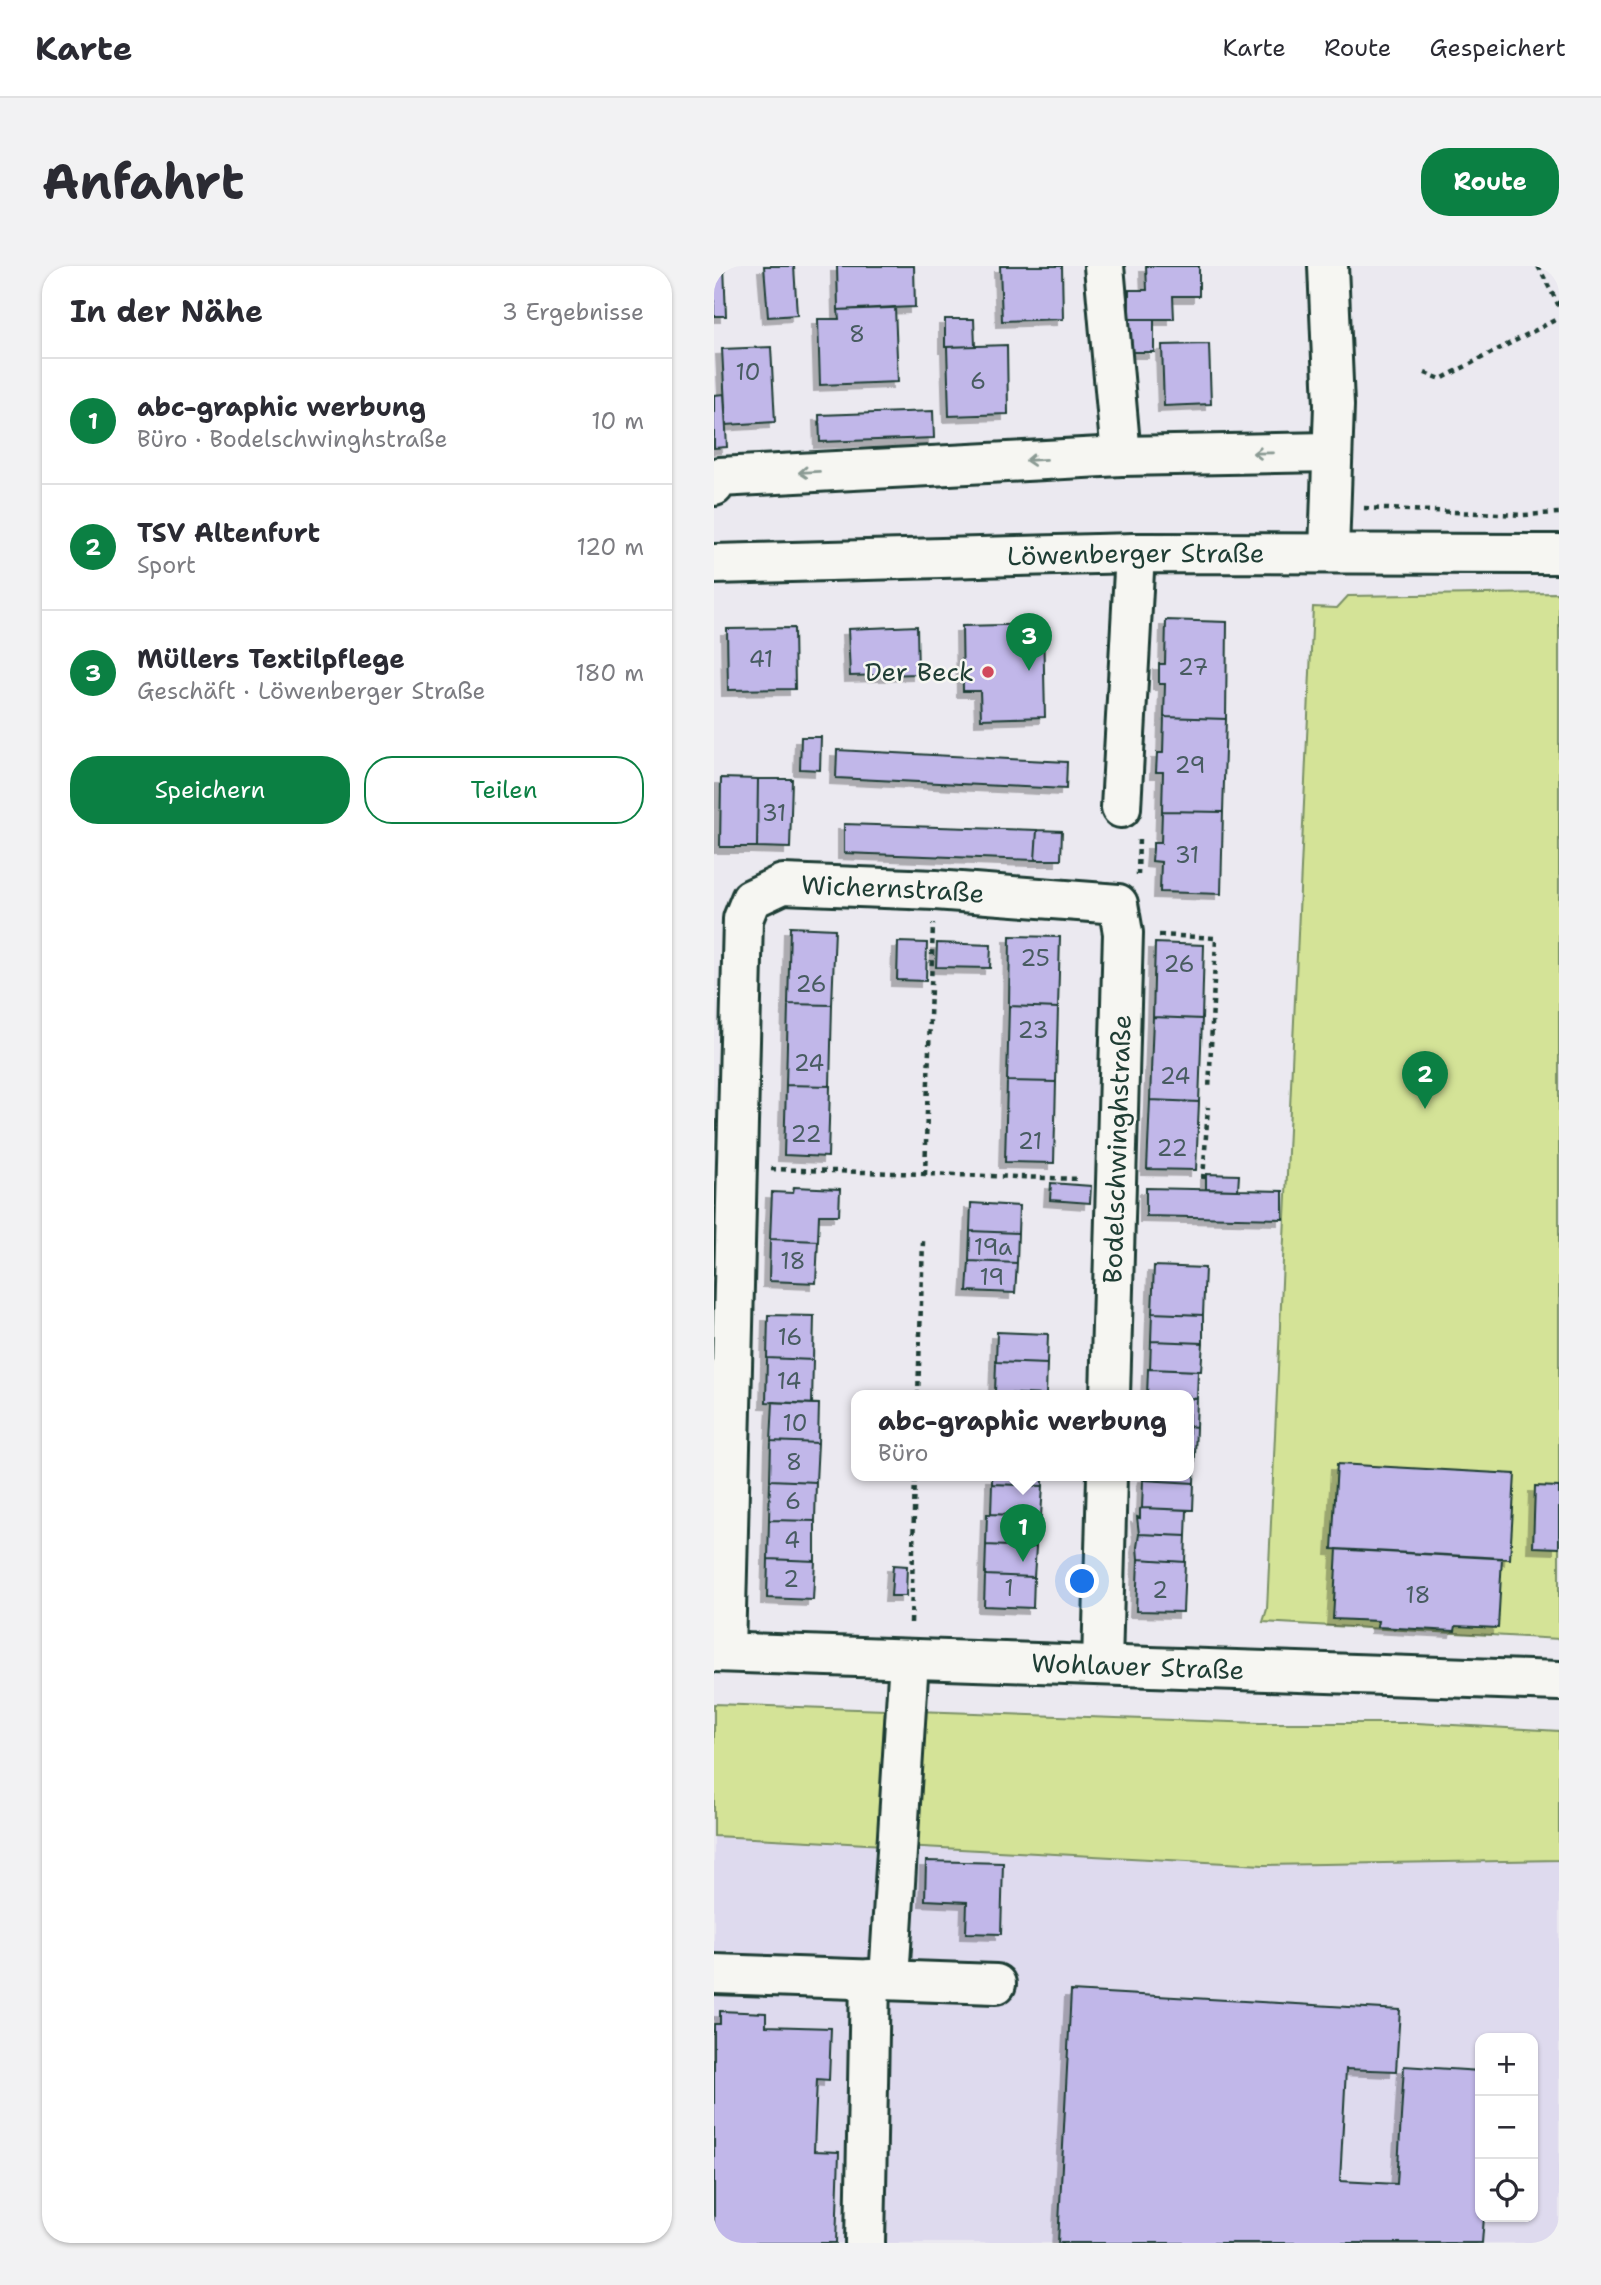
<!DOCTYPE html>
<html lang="de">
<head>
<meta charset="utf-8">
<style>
  body { margin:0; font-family:"Shantell Sans",sans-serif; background:#f2f2f3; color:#2b2b33 }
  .controls { position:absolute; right:21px; bottom:21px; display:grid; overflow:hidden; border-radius:14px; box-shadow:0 2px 5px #0004 }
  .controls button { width:63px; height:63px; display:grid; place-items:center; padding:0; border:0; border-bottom:2px solid #e1e1e2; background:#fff; color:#2b2b33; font:35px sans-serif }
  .you { position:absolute; left:369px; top:1316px; width:24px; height:24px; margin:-18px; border:5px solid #fff; border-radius:50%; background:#1a73e8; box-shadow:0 0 0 10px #1a73e833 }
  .badge { display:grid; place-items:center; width:46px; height:46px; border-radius:50%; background:#0b8043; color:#fff; font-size:23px; font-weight:700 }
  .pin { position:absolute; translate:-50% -58px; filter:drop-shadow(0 2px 4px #0008) }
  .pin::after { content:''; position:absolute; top:37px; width:24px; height:21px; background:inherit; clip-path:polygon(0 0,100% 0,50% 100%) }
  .popup { position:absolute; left:137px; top:1124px; width:343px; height:91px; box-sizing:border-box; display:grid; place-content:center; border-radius:14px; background:#fff; filter:drop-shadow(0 2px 5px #0005); font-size:23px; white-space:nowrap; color:#7c7c81 }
  .popup b { font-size:26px; color:#2b2b33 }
  .popup::after { content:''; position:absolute; left:50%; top:100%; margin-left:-14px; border:14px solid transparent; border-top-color:#fff }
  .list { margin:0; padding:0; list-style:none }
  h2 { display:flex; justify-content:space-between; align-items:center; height:91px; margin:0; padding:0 28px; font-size:30px }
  h2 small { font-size:23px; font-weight:400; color:#7c7c81 }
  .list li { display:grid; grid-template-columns:46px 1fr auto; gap:21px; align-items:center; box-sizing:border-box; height:126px; padding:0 28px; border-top:2px solid #e1e1e2 }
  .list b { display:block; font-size:26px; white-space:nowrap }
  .list p { margin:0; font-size:23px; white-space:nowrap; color:#7c7c81 }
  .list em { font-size:23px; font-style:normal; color:#7c7c81 }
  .actions { display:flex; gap:14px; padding:21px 28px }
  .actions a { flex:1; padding:16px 0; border:2px solid #0b8043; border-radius:28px; text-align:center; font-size:24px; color:#0b8043 }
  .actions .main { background:#0b8043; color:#fff }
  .icon { flex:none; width:38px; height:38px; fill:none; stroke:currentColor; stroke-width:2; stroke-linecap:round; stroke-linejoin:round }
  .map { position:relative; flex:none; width:845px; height:1977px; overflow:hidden; border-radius:28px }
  header { display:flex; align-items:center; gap:42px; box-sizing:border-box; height:98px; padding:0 35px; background:#fff; border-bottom:2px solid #e1e1e2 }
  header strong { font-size:33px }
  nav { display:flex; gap:38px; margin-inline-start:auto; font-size:24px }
  .intro { display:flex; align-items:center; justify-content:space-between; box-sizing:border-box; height:168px; padding:0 42px }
  h1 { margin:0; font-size:49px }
  .button { padding:18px 32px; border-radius:28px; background:#0b8043; color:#fff; font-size:24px; font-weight:700 }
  main { display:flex; gap:42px; padding:0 42px }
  aside { flex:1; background:#fff; border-radius:28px; box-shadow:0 2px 5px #0004 }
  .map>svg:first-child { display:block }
  .built { fill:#dedaee; fill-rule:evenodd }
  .green { fill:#d4e397; stroke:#7a9066; stroke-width:2 }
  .building { fill:#c1b7e9; stroke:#1f3d34; stroke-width:2; filter:url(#shadow) }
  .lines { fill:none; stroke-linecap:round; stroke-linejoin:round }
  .minor-casing { stroke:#1f3d34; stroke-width:44 }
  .path { stroke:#1f3d34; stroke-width:4.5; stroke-dasharray:5 5; stroke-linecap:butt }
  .minor { stroke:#f6f6f2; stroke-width:38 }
  .oneway { stroke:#8a9a93 }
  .poi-dot { fill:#d1495b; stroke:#f6f6f2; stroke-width:2.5 }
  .labels { text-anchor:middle; stroke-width:5; stroke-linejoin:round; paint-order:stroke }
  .number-label { font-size:23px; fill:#485c61 }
  .street-label { font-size:26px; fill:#1f3d34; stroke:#f6f6f2 }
  .poi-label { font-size:26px; fill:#1f3d34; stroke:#f6f6f2; text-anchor:end }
</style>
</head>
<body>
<header>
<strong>Karte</strong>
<nav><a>Karte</a><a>Route</a><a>Gespeichert</a></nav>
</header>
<div class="intro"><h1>Anfahrt</h1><a class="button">Route</a></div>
<main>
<aside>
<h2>In der Nähe<small>3 Ergebnisse</small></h2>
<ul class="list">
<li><span class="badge">1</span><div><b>abc-graphic werbung</b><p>Büro · Bodelschwinghstraße</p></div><em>10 m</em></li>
<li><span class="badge">2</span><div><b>TSV Altenfurt</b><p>Sport</p></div><em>120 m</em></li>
<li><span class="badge">3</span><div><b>Müllers Textilpflege</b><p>Geschäft · Löwenberger Straße</p></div><em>180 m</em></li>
</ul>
<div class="actions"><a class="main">Speichern</a><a>Teilen</a></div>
</aside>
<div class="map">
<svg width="845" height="1977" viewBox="0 0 845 1977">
  <defs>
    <filter id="shadow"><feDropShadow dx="-6" dy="6" stdDeviation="0" flood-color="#0004"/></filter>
  </defs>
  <rect width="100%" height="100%" fill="#ebe9f0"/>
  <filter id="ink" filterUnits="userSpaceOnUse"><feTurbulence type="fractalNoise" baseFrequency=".0143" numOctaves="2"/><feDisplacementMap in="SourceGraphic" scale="14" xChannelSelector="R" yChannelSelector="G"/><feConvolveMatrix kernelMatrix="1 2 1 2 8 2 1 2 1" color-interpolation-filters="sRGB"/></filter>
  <g filter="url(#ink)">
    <path class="built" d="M0,1570L549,1599L845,1594V1977H0ZM766,1772H819V1951H766Z"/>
    <path class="green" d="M845,327V1373L549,1356L553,1343L599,341L623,342L634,330Z
      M0,1438L546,1457H703L845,1465V1594L549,1599L0,1570Z"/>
    <path class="building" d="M0,0H10L12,50H0Z
      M50,0H80L83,49L54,51Z
      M123,0H200L201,41L124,44Z
      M286,0H348L349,53L288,55Z
      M432,0H485V30H459L460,53H415V24H433Z
      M181,41L184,116L106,119L104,53H125L124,44Z
      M231,53H260L261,80L231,81Z
      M411,53H440V86H411Z
      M495,78L497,138L450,140L448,79Z
      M293,79L294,148L235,150L233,81Z
      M57,81L61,156L12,159L8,83Z
      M10,128L13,181L0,182V129Z
      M219,145L220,172L106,176L105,149Z
      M452,354L513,356L512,453L450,451L451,418H445V398H451Z
      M329,358L331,451L267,453L266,425H249L248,360Z
      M203,360L204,408L136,410L134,363Z
      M80,362L81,423L14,424L13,363Z
      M450,451L512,453L509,546L448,545L449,506H442L443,487H449Z
      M87,471H107L106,504L86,503Z
      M123,484L353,496L352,523L122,512Z
      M7,512L44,513L43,581H6Z
      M44,513H78L76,582L43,581Z
      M448,545L509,546L507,628L446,626L447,596L438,595L439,583V577H447Z
      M130,558L323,564L321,594L130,587Z
      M323,564L348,565L347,594H321Z
      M76,661L121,663L118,739L74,738Z
      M296,670L346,671L344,742L295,740Z
      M184,676L213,677L212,715L183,714Z
      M223,677L277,679L276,702L222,701Z
      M441,677L490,679L488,753L439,751Z
      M74,738L118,739L116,820L72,819Z
      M295,740L344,742L342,816L293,815Z
      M439,751L488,753L485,836L436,834Z
      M293,815L342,816L340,897L291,896Z
      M72,819L116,820L114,891L70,889Z
      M436,834L485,836L482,904L433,903Z
      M492,908L525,909L524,924L492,923Z
      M337,917L377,920L376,937L336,934Z
      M80,921L126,923L125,949H105L104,975L56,973L58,926L79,927Z
      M432,922L569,925V953L432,950Z
      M257,937L305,940L304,967L256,965Z
      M256,965L304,967L303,997L255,995Z
      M56,973L104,975L102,1017L55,1015Z
      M255,995L303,997L301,1027L253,1025Z
      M440,1000L491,1002L489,1049L438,1047Z
      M438,1047L489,1049V1077L437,1075Z
      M54,1049L100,1050L99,1094L53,1092Z
      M283,1066L334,1068L333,1098L282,1096Z
      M437,1075L489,1077L487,1105L436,1103Z
      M53,1092L99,1094L98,1138L52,1136Z
      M282,1096L333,1098L332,1129L281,1127Z
      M434,1103L484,1105L483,1133L475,1132V1130H433Z
      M281,1127L332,1129V1130H281Z
      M475,1132L483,1133L482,1161L475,1160Z
      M59,1136L105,1138L104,1177L57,1175Z
      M475,1160L482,1161L481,1189L475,1188Z
      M57,1175L104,1177L102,1216L56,1214Z
      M475,1188L481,1189L480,1217L429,1214L430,1210H475Z
      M623,1198L801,1208L796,1293L618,1283Z
      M278,1210H329V1220L278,1218Z
      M56,1214L102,1216L101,1255L55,1254Z
      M429,1214L480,1217L479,1244L428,1242Z
      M278,1218L329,1220L327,1250L277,1248Z
      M821,1220L845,1221V1282L819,1281Z
      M428,1242L473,1244L472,1270L425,1268L423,1251L426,1252V1243Z
      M273,1248L323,1250L322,1281L272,1279Z
      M55,1254L101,1255V1295L54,1293Z
      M425,1268L472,1270L471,1296L424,1293L423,1281Z
      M272,1279L322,1281L320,1311L271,1309Z
      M623,1283L788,1292L784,1362L742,1360L741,1365L663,1361L664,1355L619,1353Z
      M54,1293L101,1295L99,1334L53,1332Z
      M424,1293L471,1296L469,1346L422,1345Z
      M179,1299L193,1300L192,1330H177Z
      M271,1309L320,1311L319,1342L270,1340Z
      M212,1595L289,1597L287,1668L252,1667L253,1636L211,1634Z
      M357,1725L686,1744L682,1805L632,1803L626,1915L683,1918L690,1800L766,1805V1951H770L768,1977H344Z
      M6,1745L52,1747V1760L117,1762L115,1814L103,1813L100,1885L125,1886L122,1977H0V1758H6Z"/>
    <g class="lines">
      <defs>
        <g id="minor">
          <path d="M390,0L407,190"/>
          <path d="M614,0L620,139L615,286"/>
          <path d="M0,220L5,211L407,190L617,186"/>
          <path id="s1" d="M0,298L421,287L845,288"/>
          <path d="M407,542L421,287"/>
          <path id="s2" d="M0,1386L845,1415"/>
          <path id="s3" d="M11,1386L29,653L37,633L69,618L221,624L404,638L409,667L396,1130"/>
          <path d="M388,1399L393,1210"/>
          <path d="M0,1708L282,1718"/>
          <path d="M175,1713L195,1393"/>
          <path d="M151,1977L156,1713"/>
        </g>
      </defs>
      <use href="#minor" class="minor-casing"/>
      <path class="path" d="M824,0L845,40
        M711,107L727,113L845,52
        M650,242L809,249L845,247
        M424,609L425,572
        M445,669L502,672L495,824
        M57,903L366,913
        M211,909L219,658
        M489,913L494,841
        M204,1130L209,975
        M197,1357L201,1210"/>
      <use href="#minor" class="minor"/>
    </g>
    <defs><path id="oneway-shaft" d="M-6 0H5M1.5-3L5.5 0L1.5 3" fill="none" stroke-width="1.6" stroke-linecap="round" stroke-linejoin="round" transform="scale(1.75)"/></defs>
    <g class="oneway">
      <use href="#oneway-shaft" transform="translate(549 187) rotate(179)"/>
      <use href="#oneway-shaft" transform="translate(322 194) rotate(177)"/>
      <use href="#oneway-shaft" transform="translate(95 206) rotate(177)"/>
    </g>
  </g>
  <circle class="poi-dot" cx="274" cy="406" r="7"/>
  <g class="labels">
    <g class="number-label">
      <text x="143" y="76">8</text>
      <text x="34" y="114">10</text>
      <text x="264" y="123">6</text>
      <text x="47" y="401">41</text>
      <text x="479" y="409">27</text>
      <text x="476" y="507">29</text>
      <text x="60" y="555">31</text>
      <text x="473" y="597">31</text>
      <text x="321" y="700">25</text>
      <text x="465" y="706">26</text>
      <text x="97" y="726">26</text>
      <text x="319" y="772">23</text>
      <text x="95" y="805">24</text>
      <text x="461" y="818">24</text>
      <text x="92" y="876">22</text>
      <text x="316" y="883">21</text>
      <text x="458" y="890">22</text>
      <text x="279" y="989">19a</text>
      <text x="79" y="1003">18</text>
      <text x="278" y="1019">19</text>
      <text x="76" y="1079">16</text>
      <text x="75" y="1123">14</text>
      <text x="81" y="1165">10</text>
      <text x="80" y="1204">8</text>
      <text x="79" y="1243">6</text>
      <text x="78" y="1282">4</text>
      <text x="77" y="1321">2</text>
      <text x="295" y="1330">1</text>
      <text x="446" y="1332">2</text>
      <text x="704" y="1337">18</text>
    </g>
    <g class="street-label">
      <text dy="9" stroke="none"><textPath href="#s1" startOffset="422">Löwenberger Straße</textPath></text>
      <text dy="9" stroke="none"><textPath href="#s3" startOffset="900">Wichernstraße</textPath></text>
      <text transform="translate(403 883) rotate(-88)" y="9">Bodelschwinghstraße</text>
      <text dy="9" stroke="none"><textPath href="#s2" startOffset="424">Wohlauer Straße</textPath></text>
    </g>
    <g class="poi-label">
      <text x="260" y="415">Der Beck</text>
    </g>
  </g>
</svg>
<div class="controls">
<button>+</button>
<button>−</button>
<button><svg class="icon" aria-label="locate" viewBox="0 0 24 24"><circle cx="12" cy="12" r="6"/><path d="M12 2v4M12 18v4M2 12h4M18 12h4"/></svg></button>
</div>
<div class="you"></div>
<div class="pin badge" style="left:309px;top:1296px">1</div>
<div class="popup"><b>abc-graphic werbung</b>Büro</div>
<div class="pin badge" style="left:711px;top:843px">2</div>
<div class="pin badge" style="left:315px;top:405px">3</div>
</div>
</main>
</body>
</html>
